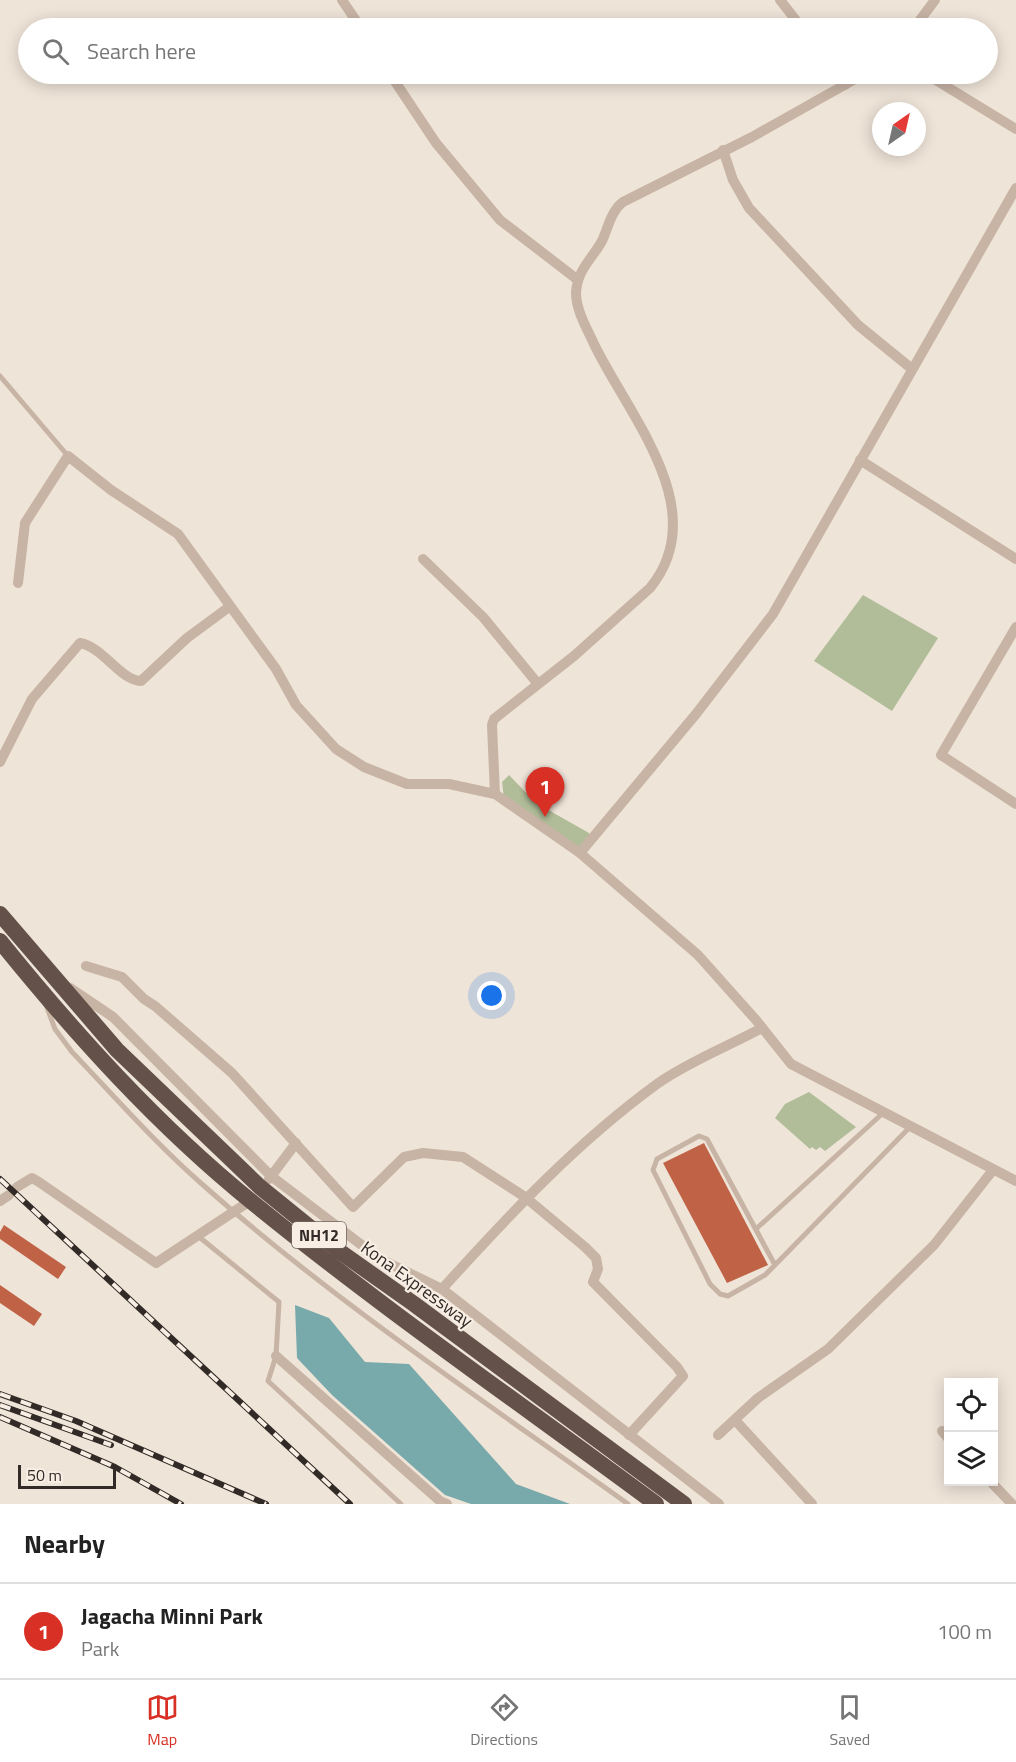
<!DOCTYPE html>
<style>
body{margin:0;font-family:"Titillium Web",sans-serif;background:#f2f2f2;color:#222}
.controls{position:absolute;right:18px;bottom:18px;display:grid;overflow:hidden;border-radius:0px;box-shadow:0 3px 15px #0003}
.controls button{width:54px;height:54px;display:grid;place-items:center;padding:0;border:0;border-bottom:2px solid #e0e0e0;background:#fff;color:#222;font:30px sans-serif}
.compass{position:absolute;left:872px;top:102px;width:54px;height:54px;border-radius:50%;background:#fff;box-shadow:0 3px 15px #0003;rotate:34deg}
.scale{position:absolute;left:18px;bottom:15px;width:98px;box-sizing:border-box;padding-left:6px;border:3px solid #322a26;border-top:0;font-size:16px;line-height:21px;white-space:nowrap;color:#322a26;-webkit-text-stroke:4px #f8eee4;paint-order:stroke}
.you{position:absolute;left:492px;top:996px;width:21px;height:21px;margin:-15px;border:4px solid #fff;border-radius:50%;background:#1a73e8;box-shadow:0 0 0 9px #1a73e833}
.badge{display:grid;place-items:center;width:39px;height:39px;border-radius:50%;background:#d93025;color:#fff;font-size:20px;font-weight:700}
.pin{position:absolute;translate:-50% -50px;filter:drop-shadow(0 2px 3px #0008)}
.pin::after{content:'';position:absolute;top:32px;width:21px;height:18px;background:inherit;clip-path:polygon(0 0,100% 0,50% 100%)}
.list{margin:0;padding:0;list-style:none}
h2{display:flex;justify-content:space-between;align-items:center;height:78px;margin:0;padding:0 24px;font-size:26px}
h2 small{font-size:20px;font-weight:400;color:#767676}
.list li{display:grid;grid-template-columns:39px 1fr auto;gap:18px;align-items:center;box-sizing:border-box;height:96px;padding:0 24px;border-top:2px solid #e0e0e0}
.list b{display:block;font-size:22px;white-space:nowrap}
.list p{margin:0;font-size:20px;white-space:nowrap;color:#767676}
.list em{font-size:20px;font-style:normal;color:#767676}
.icon{flex:none;width:33px;height:33px;fill:none;stroke:currentColor;stroke-width:2;stroke-linecap:round;stroke-linejoin:round}
.map{position:relative;flex:none;width:1016px;height:1504px;overflow:hidden}
.search{position:absolute;background:#fff;box-shadow:0 3px 15px #0003;left:18px;right:18px;top:18px;height:66px;display:flex;align-items:center;gap:15px;box-sizing:border-box;padding:0 21px;border-radius:33px;color:#767676;font-size:22px}
.sheet{height:174px;background:#fff}
nav{display:flex;justify-content:space-around;align-items:center;box-sizing:border-box;height:84px;border-top:2px solid #e0e0e0;background:#fff;font-size:16px;color:#767676}
nav a{display:grid;justify-items:center;gap:3px}
nav .on{color:#d93025}
.map>svg:first-child{display:block}
.green{fill:#b1bd99}
.water{fill:#78a9ab}
.building{fill:#c06245}
.lines{fill:none;stroke-linecap:round;stroke-linejoin:round}
.service{stroke:#c7b4a5;stroke-width:5}
.minor{stroke:#c7b4a5;stroke-width:10}
.trunk{stroke:#64524a;stroke-width:16}
.rail-casing{stroke:#322a26;stroke-width:6}
.rail{stroke:#f8eee4;stroke-width:4;stroke-dasharray:11;stroke-linecap:butt}
.labels{text-anchor:middle;dominant-baseline:central;stroke-width:4.5;stroke-linejoin:round;paint-order:stroke}
.shield{fill:#f8eee4;stroke:#6d655f;stroke-width:1.5}
.shield-label{font-size:16px;font-weight:bold;fill:#322a26}
.street-label{font-size:18px;fill:#322a26;stroke:#f8eee4}
</style>
<div class="map">
<svg width="1016" height="1504" viewBox="0 0 1016 1504">
<rect width="100%" height="100%" fill="#efe4d8"/>
<g class="green">
<path d="M 863,595 L 938,638 L 892,711 L 814,661 Z"/>
<path d="M 509,775 L 536,803 L 589,833 L 590,838 L 580,852 L 504,799 L 502,782 Z"/>
<path d="M 809,1092 L 856,1127 L 825,1151 L 820,1147 L 816,1150 L 812,1147 L 810,1149 L 775,1118 L 785,1104 Z"/>
</g>
<path class="water" d="M 295,1305 L 329,1318 L 365,1362 L 409,1364 L 516,1484 L 570,1504 L 471,1504 L 445,1495 L 332,1395 L 297,1358 Z"/>
<g class="building">
<path d="M 704,1143 L 768,1265 L 727,1283 L 663,1163 Z"/>
<path d="M 4,1225 L 66,1267 L 58,1279 L 0,1239 L 0,1232 Z"/>
<path d="M 0,1285 L 42,1314 L 34,1326 L 0,1303 Z"/>
</g>
<g class="lines">
<g class="service">
<path d="M 0,376 L 68,456"/>
<path d="M 46,1005 L 55,1029 L 72,1052 C 115,1097 156,1144 203,1185 C 335,1302 484,1401 628,1504"/>
<path d="M 756,1229 L 883,1113"/>
<path d="M 198,1236 L 279,1302 L 276,1356 L 268,1381 L 401,1504"/>
<path d="M 775,1265 L 707,1139 L 699,1136 L 657,1159 L 653,1170 L 710,1284 L 720,1294 L 728,1296 L 765,1275 L 775,1265 L 911,1126"/>
</g>
<g class="minor">
<path d="M 342,0 L 361,28"/>
<path d="M 780,0 L 802,28"/>
<path d="M 914,28 L 935,0"/>
<path d="M 390,74 L 436,143 L 500,220 L 578,280"/>
<path d="M 836,74 L 845,85"/>
<path d="M 926,74 L 1016,129"/>
<path d="M 723,150 L 733,180 L 749,208 L 858,325 L 912,369"/>
<path d="M 860,460 L 1016,559"/>
<path d="M 423,559 L 483,617 L 538,684"/>
<path d="M 18,583 L 25,523 L 68,456 L 111,490 L 178,534 L 276,669 L 296,705 L 336,749 L 364,767 L 407,784 L 449,784 L 495,794 L 580,853 L 696,714 L 773,614 L 1016,188"/>
<path d="M 1016,627 L 941,755 L 1016,804"/>
<path d="M 0,762 L 32,699 L 80,643 C 103,647 121,681 141,681 L 187,638 L 229,607"/>
<path d="M 495,794 L 492,725 L 494,719 L 574,656 L 650,588 C 714,510 628,415 594,344 C 587,329 576,310 576,293 C 577,270 592,259 602,241 C 608,228 611,211 623,202 L 752,137 L 864,74"/>
<path d="M 580,853 L 698,955 L 756,1020 L 791,1064 L 1016,1181"/>
<path d="M 86,966 L 122,977 L 144,999 L 155,1006 L 232,1073 L 353,1207 L 404,1157 L 423,1153 L 463,1157 L 525,1197 L 585,1247 L 596,1258 L 598,1269 L 593,1282 L 677,1367 L 683,1376 L 629,1435"/>
<path d="M 70,988 L 113,1017 L 271,1176 L 380,1259 L 442,1289 L 719,1504"/>
<path d="M 269,1179 L 296,1143"/>
<path d="M 17,1187 L 32,1178 L 39,1182 L 156,1263 L 253,1199"/>
<path d="M 0,1201 L 9,1195"/>
<path d="M 442,1289 C 509,1215 576,1143 657,1084 C 688,1062 729,1046 762,1028"/>
<path d="M 276,1356 L 440,1501 L 447,1504"/>
<path d="M 735,1420 L 812,1504"/>
<path d="M 942,1431 L 948,1438"/>
<path d="M 718,1435 L 758,1398 L 828,1349 L 934,1245 L 993,1170"/>
<path d="M 991,1482 L 1012,1504"/>
</g>
<g class="trunk">
<path d="M 0,914 L 117,1050 L 260,1187 L 339,1251 L 414,1304 L 684,1504"/>
<path d="M 0,941 C 76,1035 158,1126 252,1202 C 382,1308 521,1404 656,1504"/>
</g>
<defs>
<g id="rail">
<path d="M 0,1179 L 350,1504"/>
<path d="M 0,1394 L 76,1421 L 266,1504"/>
<path d="M 0,1405 L 111,1445"/>
<path d="M 0,1417 L 115,1467 L 181,1504"/>
</g>
</defs>
<use href="#rail" class="rail-casing"/>
<use href="#rail" class="rail"/>
</g>
<g class="labels">
<rect class="shield" x="292" y="1222" width="54" height="26" rx="4.5"/>
<g class="shield-label">
<text x="319" y="1235">NH12</text>
</g>
<g class="street-label">
<text transform="translate(417 1284) rotate(36)">Kona Expressway</text>
</g>
</g>
</svg>
<div class="controls">
<button><svg class="icon" aria-label="locate" viewBox="0 0 24 24"><circle cx="12" cy="12" r="6"/><path d="M12 2v4M12 18v4M2 12h4M18 12h4"/></svg></button>
<button><svg class="icon" aria-label="layers" viewBox="0 0 24 24"><path d="M12 4l9 5-9 5-9-5zM3 14l9 5 9-5"/></svg></button>
</div>
<svg class="compass" viewBox="-18 -18 36 36"><path d="M0-13l5 13h-10z" fill="#e53935"/><path d="M0 13l5-13h-10z" fill="#767676"/></svg>
<div class="scale">50 m</div>
<div class="you"></div>
<div class="pin badge" style="left:545px;top:817px">1</div>
<div class="search"><svg class="icon" aria-label="search" viewBox="0 0 24 24"><circle cx="10" cy="10" r="6"/><path d="M15 15l6 6"/></svg>Search here</div>
</div>
<section class="sheet">
<h2>Nearby<small></small></h2>
<ul class="list">
<li><span class="badge">1</span><div><b>Jagacha Minni Park</b><p>Park</p></div><em>100 m</em></li>
</ul>
</section>
<nav>
<a class="on"><svg class="icon" aria-label="map" viewBox="0 0 24 24"><path d="M3 6l6-2 6 2 6-2v14l-6 2-6-2-6 2zM9 4v14M15 6v14"/></svg>Map</a>
<a><svg class="icon" aria-label="directions" viewBox="0 0 24 24"><path d="M12 3l9 9-9 9-9-9zM9 14v-3h6M13 9l2 2-2 2"/></svg>Directions</a>
<a><svg class="icon" aria-label="saved" viewBox="0 0 24 24"><path d="M7 4h10v16l-5-4-5 4z"/></svg>Saved</a>
</nav>
